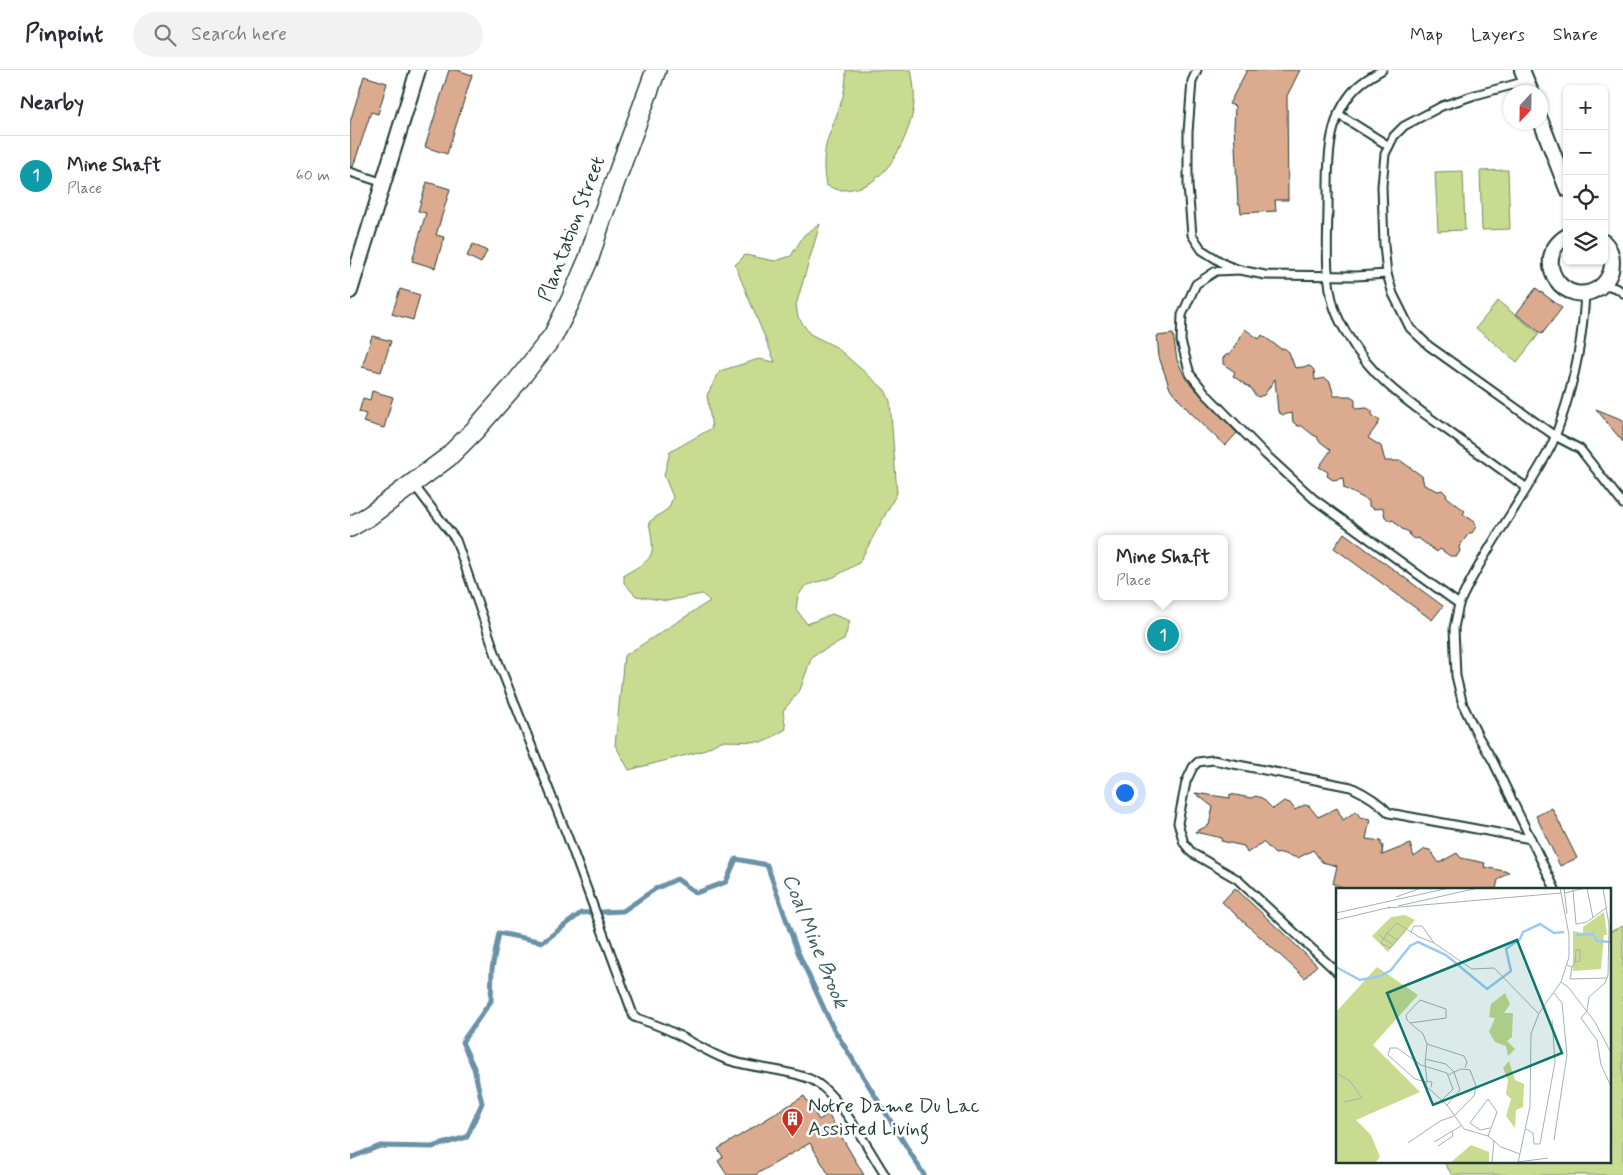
<!DOCTYPE html>
<meta charset="utf-8">
<style>
body{margin:0;font-family:Mynerve,sans-serif;background:#f2f2f3;color:#2b2b33}
.controls{position:absolute;right:15px;top:15px;display:grid;overflow:hidden;border-radius:8px;box-shadow:0 1px 4px #0004}
.controls button{width:45px;height:45px;display:grid;place-items:center;padding:0;border:0;border-bottom:1px solid #e1e1e2;background:#fff;color:#2b2b33;font:25px sans-serif}
.compass{position:absolute;left:1153px;top:15px;width:45px;height:45px;border-radius:50%;background:#fff;box-shadow:0 1px 4px #0004;rotate:202deg}
.you{position:absolute;left:774px;top:722px;width:18px;height:18px;margin:-12px;border:4px solid #fff;border-radius:50%;background:#1a73e8;box-shadow:0 0 0 8px #1a73e833}
.badge{display:grid;place-items:center;width:32px;height:32px;border-radius:50%;background:#c8321e;color:#fff;font-size:16px;font-weight:700}
.pin{position:absolute;translate:-50% -50%;border:2px solid #fff;box-shadow:0 1px 5px #0006}
.popup{position:absolute;left:748px;top:465px;width:130px;height:65px;box-sizing:border-box;display:grid;place-content:center;border-radius:8px;background:#fff;filter:drop-shadow(0 1px 4px #0005);font-size:16px;white-space:nowrap;color:#7c7c81}
.popup b{font-size:19px;color:#2b2b33}
.popup::after{content:'';position:absolute;left:50%;top:100%;margin-left:-10px;border:10px solid transparent;border-top-color:#fff}
.list{margin:0;padding:0;list-style:none}
h2{display:flex;justify-content:space-between;align-items:center;height:65px;margin:0;padding:0 20px;font-size:21px}
h2 small{font-size:16px;font-weight:400;color:#7c7c81}
.list li{display:grid;grid-template-columns:32px 1fr auto;gap:15px;align-items:center;box-sizing:border-box;height:80px;padding:0 20px;border-top:1px solid #e1e1e2}
.list b{display:block;font-size:19px;white-space:nowrap}
.list p{margin:0;font-size:16px;white-space:nowrap;color:#7c7c81}
.list em{font-size:16px;font-style:normal;color:#7c7c81}
.icon{flex:none;width:28px;height:28px;fill:none;stroke:currentColor;stroke-width:2;stroke-linecap:round;stroke-linejoin:round}
.map{position:relative;flex:none;width:1273px;height:1105px;overflow:hidden}
header{display:flex;align-items:center;gap:30px;box-sizing:border-box;height:70px;padding:0 25px;background:#fff;border-bottom:1px solid #e1e1e2}
header strong{font-size:24px}
nav{display:flex;gap:28px;margin-inline-start:auto;font-size:18px}
.search{width:350px;height:45px;background:#f2f2f3;display:flex;align-items:center;gap:12px;box-sizing:border-box;padding:0 18px;border-radius:28px;color:#7c7c81;font-size:19px}
main{display:flex}
aside{flex:1;background:#fff}
.map>svg:first-child{display:block}
.green{fill:#c8db90;stroke:#748c62}
.lines{fill:none;stroke-linecap:round;stroke-linejoin:round}
.stream{stroke:#6991a8;stroke-width:5}
.building{fill:#dcaa8f;stroke:#1f3d34}
.service-casing{stroke:#1f3d34;stroke-width:11}
.minor-casing{stroke:#1f3d34;stroke-width:18}
.secondary-casing{stroke:#1f3d34;stroke-width:22}
.service{stroke:#fff;stroke-width:7}
.minor{stroke:#fff;stroke-width:14}
.secondary{stroke:#fff;stroke-width:19}
.labels{text-anchor:middle;dominant-baseline:central;stroke-width:5;stroke-linejoin:round;paint-order:stroke}
.street-label{font-size:20px;fill:#1f3d34;stroke:#fff}
.poi-label{font-size:20px;fill:#1f3d34;stroke:#fff;text-anchor:start}
.water-label{font-size:21px;font-style:italic;fill:#3e6064;stroke:#fff}
.inset-river{fill:none;stroke:#9ac9f5;stroke-width:2.5}
.inset-road{fill:none;stroke:#a5b1ae;stroke-width:1}
.view{fill:#0f766e;fill-opacity:0.15;stroke:#0f766e;stroke-width:2.5}
.inset-edge{fill:none;stroke:#1f3d34;stroke-width:2.5}
</style>
<header>
<strong>Pinpoint</strong>
<div class="search"><svg class="icon" aria-label="search" viewBox="0 0 24 24"><circle cx="10" cy="10" r="6"/><path d="M15 15l6 6"/></svg>Search here</div>
<nav><a>Map</a><a>Layers</a><a>Share</a></nav>
</header>
<main>
<aside>
<h2>Nearby<small></small></h2>
<ul class="list">
<li><span class="badge" style="background:#0f9aa8">1</span><div><b>Mine Shaft</b><p>Place</p></div><em>60 m</em></li>
</ul>
</aside>
<div class="map">
<svg width="1273" height="1105" viewBox="0 0 1273 1105">
<rect width="100%" height="100%" fill="#fff"/>
<filter id="ink" filterUnits="userSpaceOnUse"><feTurbulence type="fractalNoise" baseFrequency=".02" numOctaves="2"/><feDisplacementMap in="SourceGraphic" scale="10" xChannelSelector="R" yChannelSelector="G"/><feConvolveMatrix kernelMatrix="1 2 1 2 8 2 1 2 1" color-interpolation-filters="sRGB"/></filter>
<g filter="url(#ink)">
<g class="green">
<path d="M 496,0 L 561,0 C 565,17 566,36 560,53 C 551,81 533,115 502,119 C 492,121 485,120 476,115 C 473,100 473,83 478,68 C 486,45 497,25 496,0 Z"/>
<path d="M 1158,100 L 1160,159 L 1132,160 L 1130,101 Z"/>
<path d="M 1113,101 L 1115,160 L 1088,161 L 1085,102 Z"/>
<path d="M 470,154 L 446,235 L 448,247 L 460,264 L 486,277 L 535,320 L 540,331 L 547,423 L 509,493 L 484,507 L 455,516 L 448,526 L 446,539 L 457,554 L 482,544 L 500,551 L 494,570 L 462,586 L 450,620 L 433,641 L 436,659 L 414,672 L 371,671 L 352,681 L 279,700 L 265,675 L 274,586 L 360,531 L 352,524 L 317,531 L 286,526 L 274,513 L 274,505 C 306,487 305,487 299,452 L 319,438 L 323,427 L 314,405 L 320,382 L 362,358 L 357,325 L 370,301 L 409,289 L 425,292 L 385,195 L 395,185 L 425,191 L 441,186 L 454,165 Z"/>
<path d="M 1148,231 L 1189,264 L 1167,292 L 1126,258 Z"/>
<path d="M 1273,856 L 1273,1105 L 1102,1105 L 1093,1091 L 1259,1091 L 1259,862 Z"/>
</g>
<g class="lines">
<path class="stream" d="M 0,1088 L 30,1076 L 82,1077 L 117,1067 L 132,1033 L 124,998 L 112,972 L 141,931 L 142,899 L 149,863 L 193,872 L 231,843 L 273,841 L 305,819 L 327,809 L 346,823 L 376,812 L 386,789 L 417,795 L 447,880 L 482,956 L 574,1105"/>
</g>
<g class="building">
<path d="M 99,0 L 107,0 L 122,5 L 97,84 L 75,77 Z"/>
<path d="M 897,0 L 950,0 L 937,26 L 938,130 L 925,130 L 926,141 L 891,143 L 890,134 L 888,134 L 884,57 L 885,36 L 879,34 Z"/>
<path d="M 14,6 L 37,13 L 28,44 L 21,42 L 3,97 L 0,97 L 0,52 Z"/>
<path d="M 77,112 L 100,119 L 86,165 L 94,167 L 85,198 L 62,191 L 76,143 L 68,141 Z"/>
<path d="M 123,174 L 137,181 L 131,193 L 117,186 Z"/>
<path d="M 1186,218 L 1212,238 L 1192,264 L 1166,244 Z"/>
<path d="M 50,219 L 70,225 L 63,250 L 42,244 Z"/>
<path d="M 895,259 L 909,269 L 912,265 L 931,279 L 934,278 L 939,282 L 945,298 L 960,296 L 964,300 L 965,310 L 975,308 L 980,312 L 984,326 L 1000,326 L 1005,329 L 1005,339 L 1017,338 L 1022,341 L 1022,345 L 1030,351 L 1018,368 L 1031,376 L 1035,391 L 1051,391 L 1072,406 L 1074,415 L 1088,421 L 1092,420 L 1096,424 L 1097,427 L 1115,441 L 1113,444 L 1125,452 L 1126,457 L 1122,463 L 1119,463 L 1109,477 L 1110,481 L 1107,486 L 1100,486 L 1090,479 L 1087,482 L 1068,468 L 1064,469 L 1060,466 L 1059,462 L 1052,459 L 1043,450 L 1040,451 L 1035,447 L 1033,438 L 1024,439 L 1019,436 L 1019,431 L 994,418 L 993,408 L 983,410 L 977,406 L 978,402 L 969,397 L 981,380 L 968,370 L 968,367 L 963,365 L 952,356 L 948,356 L 943,352 L 942,343 L 933,345 L 928,342 L 925,309 L 914,325 L 908,327 L 903,323 L 903,320 L 883,306 L 885,302 L 873,294 L 873,288 L 877,284 L 880,284 Z"/>
<path d="M 823,264 L 827,290 L 836,309 L 887,363 L 875,376 L 838,340 L 820,319 L 809,287 L 807,266 Z"/>
<path d="M 22,266 L 41,271 L 31,302 L 12,297 Z"/>
<path d="M 22,321 L 43,327 L 34,358 L 13,352 L 16,344 L 9,342 L 13,328 L 20,330 Z"/>
<path d="M 1246,339 L 1273,350 L 1273,372 Z"/>
<path d="M 994,463 L 1093,536 L 1082,550 L 984,478 Z"/>
<path d="M 845,723 L 880,728 L 880,724 L 901,728 L 906,726 L 912,728 L 923,739 L 934,731 L 940,733 L 945,740 L 954,735 L 959,736 L 968,747 L 987,738 L 993,750 L 1006,741 L 1010,747 L 1020,749 L 1016,769 L 1031,771 L 1031,775 L 1033,775 L 1032,785 L 1060,774 L 1064,787 L 1075,779 L 1080,780 L 1089,793 L 1107,783 L 1111,788 L 1135,793 L 1134,797 L 1159,802 L 1148,810 L 1146,819 L 994,819 L 993,817 L 983,814 L 987,796 L 972,792 L 963,780 L 948,788 L 931,783 L 925,784 L 913,772 L 897,783 L 894,776 L 871,771 L 872,768 L 845,762 L 859,755 L 863,737 Z"/>
<path d="M 1202,738 L 1227,788 L 1210,796 L 1186,746 Z"/>
<path d="M 885,818 L 967,895 L 955,908 L 872,832 Z"/>
<path d="M 454,1026 L 469,1050 L 478,1044 L 514,1105 L 479,1105 L 460,1073 L 405,1105 L 377,1105 L 368,1091 L 373,1087 L 368,1079 Z"/>
</g>
<g class="lines">
<defs>
<g id="service">
<path d="M 847,0 L 842,11 L 838,62 L 838,116 L 842,165 L 852,180 L 876,195 L 890,200 L 915,205 L 1006,206 L 1037,204"/>
<path d="M 1032,0 C 1023,5 1014,10 1007,17 C 979,45 978,84 978,120 C 979,157 973,201 984,237 C 987,246 992,256 997,264 C 1020,306 1056,331 1094,358 C 1121,378 1149,398 1177,418"/>
<path d="M 1177,11 L 1125,25 L 1092,36 L 1054,56 L 1044,66 L 1035,84 L 1032,116 L 1034,175 L 1037,204 L 1043,224 L 1060,258 L 1079,276 L 1205,366 L 1230,379 L 1273,434"/>
<path d="M 988,44 L 1039,76"/>
<path d="M 0,102 L 34,113"/>
<path d="M 890,200 L 866,201 L 846,214 L 832,245 L 831,271 L 840,304 L 857,325 L 915,384 L 964,429 L 1109,534 C 1134,480 1170,434 1198,382 C 1204,372 1207,361 1211,350 C 1225,309 1233,267 1235,223"/>
<path d="M 1254,214 L 1268,219 L 1273,223"/>
<path d="M 64,415 L 106,470 L 149,594 L 217,765 L 284,947 C 298,952 311,956 324,963 C 341,971 357,982 375,989 C 402,999 433,998 460,1009 C 488,1021 518,1079 535,1105"/>
<path d="M 1109,534 L 1104,558 L 1106,606 L 1113,635 L 1128,666 L 1143,691 L 1205,819"/>
<path d="M 987,902 L 887,809 L 842,783 L 834,773 L 828,753 L 836,712 L 843,697 L 848,692 L 863,690 L 1001,717 C 1016,724 1028,731 1039,743 L 1181,769"/>
</g>
<g id="minor">
<path d="M 1172,0 L 1181,22"/>
<path d="M 1190,49 L 1217,119"/>
<path d="M 1217,166 C 1179,189 1215,242 1250,217 C 1255,213 1259,207 1261,201 C 1263,191 1262,180 1254,172"/>
<path d="M 0,221 L 68,0"/>
</g>
<path id="secondary" d="M 0,457 L 19,446 L 97,388 L 125,360 L 166,313 L 203,266 L 220,232 L 239,188 L 252,147 L 306,0"/>
</defs>
<use href="#service" class="service-casing"/>
<use href="#minor" class="minor-casing"/>
<use href="#secondary" class="secondary-casing"/>
<use href="#service" class="service"/>
<use href="#minor" class="minor"/>
<use href="#secondary" class="secondary"/>
</g>
</g>
<defs>
<symbol id="building-pin" viewBox="-11 -11 22 30"><path d="M0 17L-7.5 6A9.5 9.5 0 1 1 7.5 6Z" fill="#c8321e" stroke="#fff"/><path d="M-4-6H4V6H1V3H-1V6H-4ZM-2.5-4.3h1.7v1.8h-1.7ZM.8-4.3h1.7v1.8H.8ZM-2.5-1h1.7V.8h-1.7ZM.8-1h1.7V.8H.8Z" fill="#fff"/></symbol>
</defs>
<g fill-rule="evenodd">
<use href="#building-pin" x="430" y="1036" width="25" height="34"/>
</g>
<g class="labels">
<g class="street-label">
<text transform="translate(222 159) rotate(-69)">Plantation Street</text>
</g>
<g class="poi-label">
<text x="458" y="1036">Notre Dame Du Lac<tspan x="458" dy="23">Assisted Living</tspan></text>
</g>
<g class="water-label">
<text transform="translate(465 871) rotate(68)">Coal Mine Brook</text>
</g>
</g>
<g transform="translate(986 818)">
<rect width="275" height="275" fill="#fff"/>
<path d="M 268,24 L 271,47 L 268,47 L 265,81 L 237,83 L 237,43 L 247,45 L 247,39 ZM 69,27 L 79,32 L 52,64 L 36,48 L 55,29 ZM 41,79 L 82,107 L 37,157 L 84,204 L 20,232 L 35,247 L 44,269 L 39,275 L 0,275 L 0,124 ZM 169,105 L 174,116 L 168,125 L 177,125 L 176,149 L 171,153 L 179,161 L 172,168 L 170,158 L 159,154 L 153,144 L 159,130 L 153,129 L 155,116 ZM 173,173 L 179,192 L 188,196 L 187,219 L 180,222 L 179,240 L 170,228 L 175,211 L 170,206 L 172,192 L 167,180 ZM 135,257 L 153,264 L 153,275 L 114,275 Z" fill="#c8db90"/>
<path class="inset-river" d="M 240,47 L 257,46 L 261,53 L 275,54M 0,79 L 24,92 L 45,88 L 55,82 L 74,58 L 82,54 L 110,67 L 151,101 L 175,83 L 170,61 L 184,51 L 187,44 L 204,36 L 218,45 L 228,44"/>
<path class="inset-road" d="M 228,0 L 231,26M 251,0 L 257,30M 267,0 L 273,37 L 272,87 L 269,95 L 253,109 L 251,123 L 245,130 L 261,152 L 265,177 L 275,198M 237,2 L 240,36 L 251,34 L 270,20M 229,5 L 249,0M 60,9 L 85,0M 62,18 L 142,0M 52,20 L 225,5M 0,25 L 113,0M 0,32 L 55,19M 70,42 L 61,52 L 51,45 L 61,35 L 83,49 L 98,55 L 86,38 L 78,38 L 75,44M 51,45 L 45,55 L 54,60 L 61,52M 43,47 L 57,57M 98,55 L 136,81 L 158,80 L 202,125M 231,77 L 236,79 L 234,91 L 271,90M 236,79 L 239,74 L 244,73 L 244,62 L 240,62 L 239,74M 225,94 L 233,100 L 259,134 L 275,165M 74,135 L 110,130 L 110,121 L 84,112 L 70,127 L 71,132 L 81,141 L 84,143 L 87,146 L 91,156M 89,171 L 110,176 L 118,184 L 124,202 L 111,217M 0,185 L 14,193 L 26,210 L 8,214M 91,193 L 89,175 L 91,156 L 128,168 L 131,174 L 129,180M 90,194 L 79,191 L 52,167 L 54,160 L 61,160 L 85,177 L 111,185 L 117,201 L 106,212M 95,199 L 96,194 L 91,193 L 90,198 L 111,217 L 128,241 L 152,248 L 165,259 L 184,266M 190,241 L 197,245 L 198,256 L 204,256 L 219,174 L 216,132M 152,248 L 161,224 L 152,211 L 134,235 L 144,242 L 154,240M 218,252 L 231,167 L 226,115 L 218,105M 98,254 L 125,238M 72,255 L 104,233 L 118,228 L 138,208 L 140,198 L 134,182 L 125,181 L 112,187M 102,258 L 117,248 L 116,243M 182,274 L 212,270M 156,275 L 158,252M 182,275 L 194,218 L 195,146 L 203,125 L 225,94 L 233,69 L 233,47 L 224,0"/>
<path class="view" d="M 181,52 L 226,165 L 97,217 L 51,105 Z"/>
<rect width="275" height="275" class="inset-edge"/>
</g>
</svg>
<div class="controls">
<button>+</button>
<button>−</button>
<button><svg class="icon" aria-label="locate" viewBox="0 0 24 24"><circle cx="12" cy="12" r="6"/><path d="M12 2v4M12 18v4M2 12h4M18 12h4"/></svg></button>
<button><svg class="icon" aria-label="layers" viewBox="0 0 24 24"><path d="M12 4l9 5-9 5-9-5zM3 14l9 5 9-5"/></svg></button>
</div>
<svg class="compass" viewBox="-18 -18 36 36"><path d="M0-13l5 13h-10z" fill="#e53935"/><path d="M0 13l5-13h-10z" fill="#7c7c81"/></svg>
<div class="you"></div>
<div class="pin badge" style="left:813px;top:565px;background:#0f9aa8">1</div>
<div class="popup"><b>Mine Shaft</b>Place</div>
</div>
</main>
